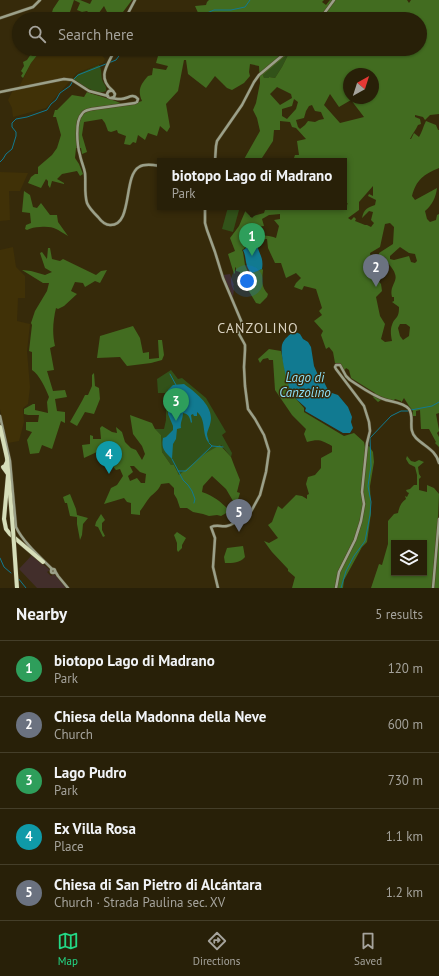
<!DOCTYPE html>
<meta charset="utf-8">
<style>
body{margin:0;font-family:"PT Sans",sans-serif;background:#342d16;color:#f1f3f6}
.controls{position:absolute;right:12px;bottom:12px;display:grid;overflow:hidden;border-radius:0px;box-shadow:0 1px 3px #0004}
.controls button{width:36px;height:36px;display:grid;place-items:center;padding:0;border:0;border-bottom:1px solid #443e29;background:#282008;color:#f1f3f6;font:20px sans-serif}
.compass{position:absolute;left:343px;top:68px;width:36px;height:36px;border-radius:50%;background:#282008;box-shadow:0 1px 3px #0004;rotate:39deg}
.you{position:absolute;left:247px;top:281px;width:14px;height:14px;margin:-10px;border:3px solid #fff;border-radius:50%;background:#1a73e8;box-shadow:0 0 0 6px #1a73e833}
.badge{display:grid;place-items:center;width:26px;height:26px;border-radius:50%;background:#23d886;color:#fff;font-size:13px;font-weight:700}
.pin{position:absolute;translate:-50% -33px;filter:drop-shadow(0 1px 2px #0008)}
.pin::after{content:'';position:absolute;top:21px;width:14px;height:12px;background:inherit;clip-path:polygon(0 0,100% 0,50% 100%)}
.popup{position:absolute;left:157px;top:158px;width:190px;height:52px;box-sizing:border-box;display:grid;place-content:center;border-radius:0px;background:#282008;filter:drop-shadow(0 1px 3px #0005);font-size:13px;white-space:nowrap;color:#a5a39c}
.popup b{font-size:15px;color:#f1f3f6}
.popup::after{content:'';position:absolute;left:50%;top:100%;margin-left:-8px;border:8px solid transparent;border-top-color:#282008}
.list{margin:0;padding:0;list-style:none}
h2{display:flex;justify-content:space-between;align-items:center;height:52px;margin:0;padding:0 16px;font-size:17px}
h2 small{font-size:13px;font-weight:400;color:#a5a39c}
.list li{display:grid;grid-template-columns:26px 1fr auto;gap:12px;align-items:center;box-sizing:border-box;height:56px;padding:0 16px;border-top:1px solid #443e29}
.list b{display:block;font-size:15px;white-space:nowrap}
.list p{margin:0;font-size:13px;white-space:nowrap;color:#a5a39c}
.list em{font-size:13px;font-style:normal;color:#a5a39c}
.icon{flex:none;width:22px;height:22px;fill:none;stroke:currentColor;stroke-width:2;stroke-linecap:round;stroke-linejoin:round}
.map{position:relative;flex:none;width:439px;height:588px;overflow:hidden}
.search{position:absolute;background:#282008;box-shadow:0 1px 3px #0004;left:12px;right:12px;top:12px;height:44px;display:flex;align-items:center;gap:10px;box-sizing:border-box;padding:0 14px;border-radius:22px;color:#a5a39c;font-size:15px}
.sheet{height:332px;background:#282008}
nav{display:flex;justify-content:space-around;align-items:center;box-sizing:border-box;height:56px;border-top:1px solid #443e29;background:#282008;font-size:11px;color:#a5a39c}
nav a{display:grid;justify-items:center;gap:2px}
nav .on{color:#23d886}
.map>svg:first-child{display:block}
.commercial{fill:#422e2b}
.built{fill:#403107}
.education{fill:#412d32}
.green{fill:#325219}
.forest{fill:#426c20;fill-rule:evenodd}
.water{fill:#117a91}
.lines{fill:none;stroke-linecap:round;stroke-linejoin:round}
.stream{stroke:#117a91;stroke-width:1}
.secondary-casing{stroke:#504527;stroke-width:3.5}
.highway-casing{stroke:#504527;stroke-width:5}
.secondary{stroke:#9ba089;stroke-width:2.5}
.highway{stroke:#d6deb9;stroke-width:4}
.highway-bridge-casing{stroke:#504527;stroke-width:5;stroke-linecap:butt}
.highway-bridge{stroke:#d6deb9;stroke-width:4}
.labels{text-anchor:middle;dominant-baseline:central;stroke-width:3;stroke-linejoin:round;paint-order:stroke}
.water-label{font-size:13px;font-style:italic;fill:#8cdff7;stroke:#362a0a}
.quarter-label{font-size:14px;letter-spacing:1px;fill:#dad3c2;stroke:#362a0a}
</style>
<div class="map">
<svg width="439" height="588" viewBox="0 0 439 588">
<rect width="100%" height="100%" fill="#362a0a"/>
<path class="commercial" d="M 32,555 L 50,570 L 47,572 L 51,576 L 54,574 L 67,588 L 37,588 L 19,569 Z"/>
<g class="built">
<path d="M 42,49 L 88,49 L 87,51 L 94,56 L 100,53 L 105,59 L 103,63 L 77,73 L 46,108 L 13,117 L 12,108 L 8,100 L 12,92 L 20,85 L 31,63 Z"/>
<path d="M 0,172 L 28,173 L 20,191 L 9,191 L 10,220 L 0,221 Z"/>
<path d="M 13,247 L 16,267 L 25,276 L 25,298 L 18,298 L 17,321 L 30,324 L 27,351 L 30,387 L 28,404 L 23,408 L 24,422 L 19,441 L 8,443 L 0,409 L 0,250 Z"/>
</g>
<path class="education" d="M 230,274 L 234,285 L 233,286 L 234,289 L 233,297 L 223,275 Z"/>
<g class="green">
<path d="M 288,54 L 288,55 L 282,67 L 275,78 L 269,77 L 269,78 L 264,78 L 263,75 Z"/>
<path d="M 99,65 C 102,70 101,74 102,79 C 103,84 107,85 106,91 C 95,96 82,84 73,79 L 78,74 Z"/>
<path d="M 228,207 L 239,210 L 233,232 L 222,229 Z"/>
<path d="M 171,370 L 178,379 L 182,378 L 206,398 L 226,432 L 222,435 L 232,453 L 231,457 L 221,445 L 179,475 L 174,465 L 171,465 L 162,452 L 161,435 L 154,429 L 164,429 L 166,420 L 166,393 L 158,393 L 157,379 Z"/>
</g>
<g class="forest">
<path d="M 59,0 L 74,0 L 70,12 L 73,12 L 78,18 L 82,18 L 89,14 L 89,13 L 87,11 L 82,12 L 77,10 L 80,3 L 74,0 L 80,0 L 90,4 L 92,0 L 132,0 L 120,16 L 122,19 L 114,19 L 113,16 L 106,19 L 102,19 L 107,12 L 104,6 L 96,17 L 93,19 L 75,19 L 70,16 L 67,19 L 50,19 L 53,9 Z"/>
<path d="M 209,0 L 324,0 L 322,2 L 326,5 L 330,0 L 407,0 L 409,3 L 411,0 L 439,0 L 439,114 L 430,115 L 425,120 L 423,117 L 415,115 L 415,117 L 420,119 L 421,124 L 418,125 C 416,130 412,134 410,139 L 411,139 L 414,133 L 419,137 C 422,132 423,127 426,121 L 436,125 L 438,130 L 439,130 L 439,168 C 424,174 416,180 412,196 L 415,200 L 437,188 C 436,197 432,205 425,211 L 427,219 L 430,222 L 436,220 L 437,215 L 439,214 L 439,413 L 436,414 L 439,430 L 439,431 L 437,433 L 439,437 L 439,447 L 435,443 L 436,442 L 429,429 L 421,429 L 420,410 L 416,411 L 416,416 L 412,416 L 413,411 L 409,406 L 404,398 L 401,403 L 401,401 L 395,399 L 393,401 L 384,398 L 378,402 L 373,397 L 375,393 L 351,378 L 349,370 L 346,368 L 344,371 L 340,363 L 335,363 L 333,352 L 329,347 L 326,349 L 321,335 L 323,331 L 314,321 L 322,315 L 319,311 L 322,308 L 316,289 L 304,286 L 302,290 L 294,287 L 296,283 L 301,278 L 296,273 L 286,278 L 281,263 L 275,263 L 268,248 L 267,239 L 263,239 L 259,242 L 251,239 L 247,242 C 247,246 245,248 242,250 L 243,252 L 245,265 L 249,274 L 262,269 L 263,270 C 262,280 261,287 268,294 L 267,297 L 260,304 L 256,303 L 247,288 L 244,280 L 240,281 L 240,272 L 236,271 L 236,267 L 235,268 L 235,273 L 234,274 L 228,254 L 235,251 L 230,238 L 239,226 L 247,207 L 250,207 L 250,217 L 264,213 L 265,210 L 268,209 L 268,207 L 338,207 L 338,208 L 340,210 L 342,207 L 344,207 L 344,206 L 348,204 L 344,200 L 344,161 L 293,161 L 295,155 L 299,155 L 297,141 L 306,139 L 296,128 L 292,127 L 290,122 L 280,121 L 280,130 L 274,130 L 273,141 L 260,161 L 243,161 L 260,131 L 257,118 L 253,110 L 256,103 L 260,83 L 259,66 L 250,64 L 249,72 L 250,76 L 244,83 L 232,90 L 227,88 L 215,76 L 206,88 L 188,74 L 186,60 L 184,60 L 178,91 L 166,104 L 170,127 L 167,132 L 160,126 L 157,136 L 148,133 L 145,140 L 138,135 L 136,143 L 133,142 L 130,145 L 124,144 L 126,136 L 118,133 L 117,130 L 111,132 L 108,131 L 105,123 L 102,119 L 84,122 L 82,135 L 87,152 L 82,154 L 81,148 L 76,148 L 75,158 L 79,164 L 83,174 L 80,176 L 77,171 L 62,174 L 57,179 L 64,183 L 64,184 L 52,181 L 50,188 L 48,185 L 48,181 L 46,179 L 41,188 L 28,183 L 31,177 L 35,174 L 38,174 L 38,167 L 52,155 L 57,148 L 61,135 L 56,117 L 53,117 L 55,110 L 57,110 L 72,95 L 84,97 L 87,92 C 100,97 114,99 126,106 L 142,101 C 137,90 141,84 148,76 L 152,75 L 153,68 L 166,70 L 168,66 L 156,63 L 160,49 L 420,49 L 420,19 L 228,19 L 228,18 L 222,14 L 212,19 L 185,19 L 199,15 L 195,6 L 206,5 L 207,2 ZM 288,54 L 288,55 L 282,67 L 275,78 L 269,77 L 269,78 L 264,78 L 263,75 ZM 349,74 L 373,74 L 373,98 L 349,98 ZM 277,87 L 291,94 L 292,98 L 280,105 L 270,94 ZM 330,94 L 339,107 L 351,100 L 364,117 L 340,123 L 324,105 ZM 294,99 L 298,102 L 296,109 L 287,119 L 282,116 L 282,109 L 292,106 ZM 312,105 L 315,111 L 321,112 L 324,119 L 319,120 L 315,122 L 308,121 L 305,125 L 300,129 L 298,127 L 296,120 L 304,118 L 306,111 L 309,106 ZM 373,186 L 373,196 L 369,194 L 368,196 L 376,200 L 375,205 C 367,208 364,209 362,218 L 369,211 L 373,212 L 371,220 L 374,223 L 371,227 L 367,225 L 365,225 L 355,221 L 356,219 L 354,217 L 351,220 L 348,218 L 359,210 L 359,202 ZM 280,214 L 280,219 L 274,220 L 279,226 L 276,238 C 269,235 264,236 257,235 L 256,227 L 264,226 L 262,219 L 269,215 ZM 390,223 L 394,227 L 393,244 L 379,253 L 379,256 L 385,257 C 387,264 393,267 395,274 C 398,282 389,286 392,297 L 394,297 L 394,301 L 392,302 L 399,307 C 399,320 395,316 392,325 C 390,330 391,336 392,341 L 385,342 L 381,339 L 385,324 L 380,316 L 376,297 L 382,291 L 381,284 L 376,278 L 376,272 L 377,270 L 375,266 L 372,269 L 366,261 L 371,259 L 370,253 L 380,247 L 385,224 ZM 400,247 L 409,253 L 415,254 L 417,261 L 415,263 L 411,262 L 409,256 L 394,260 L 390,259 L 390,256 ZM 400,324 L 406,324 L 410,327 L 409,336 L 403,340 L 400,336 L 398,328 Z"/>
<path d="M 37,49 L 42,49 L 31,63 L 23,78 L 21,76 L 23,73 L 21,71 L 24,66 L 23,62 L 27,60 L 31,54 L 33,56 Z"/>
<path d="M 24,191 L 30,195 L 33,207 L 37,208 L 41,203 L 50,215 L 57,215 L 58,222 L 68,236 C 56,229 54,226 40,227 C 35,227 31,228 27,230 L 25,229 L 26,225 L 31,223 L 30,213 L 22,212 Z"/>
<path d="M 48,248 L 50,248 L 52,259 L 60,261 L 63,259 L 96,275 L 101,271 L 107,270 L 100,283 L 95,281 L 85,287 L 83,283 L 75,282 L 71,291 L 77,294 L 64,306 L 58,309 L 56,308 C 53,321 52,333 55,346 L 50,348 L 54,370 L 47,371 L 53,391 L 65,390 L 67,397 L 55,399 L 57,411 L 65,412 L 65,423 L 61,421 L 52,449 L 42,445 L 39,453 L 30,454 L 27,440 L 32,432 L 26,430 L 26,422 L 38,422 L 39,415 L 28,415 L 24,414 L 24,409 L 33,404 L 35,404 L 35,410 L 48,413 L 47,402 L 49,397 C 46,389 39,374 32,370 L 32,352 L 29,351 L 32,325 L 31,323 L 35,311 L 47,291 L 49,283 L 43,283 L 22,270 L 31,271 L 45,275 L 52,272 L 45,268 L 40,253 L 42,252 L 47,259 Z"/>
<path d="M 133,326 L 140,338 L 143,353 L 149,352 L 149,359 L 159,358 L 158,340 L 162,340 L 164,355 L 162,360 L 151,363 L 127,366 L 120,357 L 97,358 L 100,336 Z"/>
<path d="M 269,349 L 281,351 L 290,392 L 304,408 L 304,412 L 344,436 L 354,433 L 364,442 L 365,447 L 369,446 L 373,452 L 374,462 L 370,486 L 371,513 L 367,542 L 362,547 L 344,580 L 343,588 L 292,588 L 295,577 L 288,571 L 288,569 L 272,552 L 269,548 L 264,541 L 269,543 L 278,538 L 268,525 L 272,522 L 278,506 L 282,509 L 296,495 L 302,496 L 307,499 L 307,495 L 309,494 L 306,484 L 308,477 L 315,475 L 321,468 L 321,458 L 332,452 L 332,446 C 321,440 319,439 307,442 L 304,434 L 306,429 L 292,415 L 275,390 L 273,360 L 269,360 L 268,358 L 263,359 L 260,363 L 258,359 Z"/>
<path d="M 94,373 L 95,386 L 99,388 L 100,399 L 94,414 L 85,412 L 77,426 L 70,422 L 82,401 L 85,395 L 88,395 L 92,386 L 92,375 Z"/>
<path d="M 130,415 L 152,423 L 155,429 L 161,435 L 162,452 L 171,465 L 174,465 L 179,475 L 206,453 L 220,445 L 231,457 L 234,465 L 240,480 L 237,492 L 240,493 L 236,506 L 226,489 L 212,476 L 203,486 L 202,492 C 214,496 221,502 230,511 L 221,516 L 217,515 L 209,516 L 203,514 L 193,512 L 187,508 L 180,508 L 177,499 L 174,494 L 174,488 L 169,483 L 161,484 C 159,490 154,493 150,497 C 146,502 144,506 140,511 L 140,515 L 131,514 L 131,503 L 127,502 L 124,498 L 104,504 L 111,488 L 117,485 L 123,476 L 120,469 L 116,470 L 99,451 L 84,458 L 82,445 L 90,444 L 90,435 L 93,436 L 93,439 L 101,439 L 100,428 L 102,426 L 112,432 L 117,433 L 116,427 L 122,432 L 125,442 L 131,448 L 136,450 L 142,460 L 145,454 L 142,446 L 133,434 ZM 130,466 L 134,466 L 140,472 L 146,474 L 145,483 L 141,483 L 137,478 L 130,481 L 128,476 L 133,472 Z"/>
<path d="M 407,456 L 411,461 L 415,462 L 419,460 L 424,462 L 418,467 L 419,474 L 421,477 L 419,479 L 419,490 L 427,492 L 427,485 L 434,488 L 439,494 L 437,542 L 433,588 L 371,588 L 379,564 L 382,565 L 388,544 L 388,521 L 394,514 L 398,513 C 399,508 401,502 406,499 L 405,496 L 407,497 L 409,493 L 407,492 L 406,490 L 410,489 L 414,485 L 417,485 L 417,475 L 415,467 L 409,464 L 406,459 ZM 394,543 L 424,543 L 424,573 L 394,573 Z"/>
<path d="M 70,494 L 76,509 L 77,515 L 88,518 L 83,524 L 82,535 L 80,540 L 77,524 L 77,517 L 70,516 L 67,503 L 65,503 L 63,497 Z"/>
<path d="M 101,514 L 105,520 L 102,523 L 102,530 L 105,536 L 103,537 L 98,527 L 95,526 L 96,522 Z"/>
<path d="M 177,532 L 186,538 L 182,545 L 182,548 L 178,552 L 177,550 L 177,543 L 174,535 Z"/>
<path d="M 439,532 L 439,588 L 434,588 Z"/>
<path d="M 243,546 L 245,557 C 240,563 233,563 225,563 L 224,557 L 227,548 Z"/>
</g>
<g class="water">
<path d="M 251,241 L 257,244 C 259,255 264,257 262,269 L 255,272 L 251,273 C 244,264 247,258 243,250 L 245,249 Z"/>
<path d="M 294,331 L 300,334 L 303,339 L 308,342 L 311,347 L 314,366 L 318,375 L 323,380 L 329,392 L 338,395 L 348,407 L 352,417 L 351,422 L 353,428 L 350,433 L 343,433 L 305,411 L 306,408 C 301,403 294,398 291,392 C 287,383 280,354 282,345 C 284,338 290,335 294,331 Z"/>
<path d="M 184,384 C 194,391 211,404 211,418 C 211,424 208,429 207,434 C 207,437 209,440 209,443 C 201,434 207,420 197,412 L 197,416 L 194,416 L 193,414 L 191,415 L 192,422 L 191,423 C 190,418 189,414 183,413 C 183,419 180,422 181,428 L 177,429 L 176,439 L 173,444 L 172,459 C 165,452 161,449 163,438 L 166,437 L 173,430 L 173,426 L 168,414 L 167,394 L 168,390 L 173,385 Z"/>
</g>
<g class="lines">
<g class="stream">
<path d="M 193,19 L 214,10 L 231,10 L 245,7 L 250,0"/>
<path d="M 0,162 L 3,159 L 6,154 L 12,149 L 16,136 L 16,132 L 12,127 L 12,123 L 16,119 L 27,117 L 47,110 L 51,104 L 56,100 L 60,93 L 70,86 L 74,79 L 78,75 L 116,60 L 124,49"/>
<path d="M 170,374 L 176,385"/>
<path d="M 411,410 L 432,406 L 439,402"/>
<path d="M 209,443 L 212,446 L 223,447"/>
<path d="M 172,459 L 183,480 L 188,485 L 192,491 L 195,499 L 194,503"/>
<path d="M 178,471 L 186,471 L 212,446"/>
<path d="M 0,558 L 4,567 L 11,573"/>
<path d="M 18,578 L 26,588"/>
<path d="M 341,588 L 346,571 L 354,556 L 365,541 L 370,515 L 371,502 L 368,486 L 371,466 L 370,438 L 391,416 L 401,411 L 408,411"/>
</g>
<defs>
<g id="secondary">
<path d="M 0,18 L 33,7 L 40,0"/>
<path d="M 125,19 L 135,0"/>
<path d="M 320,19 L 334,0"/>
<path d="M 112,90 C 96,76 109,64 115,49"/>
<path d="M 0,92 L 64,79 L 72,80 L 89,91 L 108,96"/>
<path d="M 111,98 L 114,97 L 115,94 L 113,91 C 110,90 108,91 107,94 L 108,97 L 110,98 C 113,98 116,99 120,99 C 127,100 132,92 138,99 L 137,102 L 135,103 L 92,109 C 88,110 84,110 82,114 C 75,121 77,145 80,155 C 81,161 84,167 85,173 C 86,182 84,193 87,203 C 89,208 94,213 98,217 C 101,221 105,225 110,225 C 133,226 123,176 139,167 C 145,163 154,165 160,166"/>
<path d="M 215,161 L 216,146 L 217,141 L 242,105 L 254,82 L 259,75 L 290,49"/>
<path d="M 205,207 L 205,223 L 207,230 L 215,252 L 223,278 L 242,323 L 239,331 L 239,334 L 244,343 L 245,345 L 245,350 L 244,367 L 245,386 L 248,409 L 255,419 L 264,435 L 269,451 L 266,472 L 260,495 L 248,517 C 245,520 243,519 239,521 C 234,522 233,525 227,526 C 221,527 217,524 211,527 L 215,538 L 213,567 L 218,588"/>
<path d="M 0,416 L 10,461 L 16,527 C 23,542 40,557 52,569"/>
<circle cx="53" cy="571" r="2"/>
<path d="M 55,571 L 58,576 L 68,588"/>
<path d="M 336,588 L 339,572 L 355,540 L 361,521 L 364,504 L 362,492 L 364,472 L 367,443 L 370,431 L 369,422 L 364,406 L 336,369 L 335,367 L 336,365 L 340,365 L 346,376 L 350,380 C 361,387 373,396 386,400 C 393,402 404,403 409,409 C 415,418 407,429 416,438 C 425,447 436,450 439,463"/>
<path d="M 433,588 L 439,519"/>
</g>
<g id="highway">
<path d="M 0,427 L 7,458 L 13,530"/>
<path d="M 7,462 L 5,466 L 3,467 L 8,474"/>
<path d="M 8,475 L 4,519 L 6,529 L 10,534 L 43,562"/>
</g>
</defs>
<use href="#secondary" class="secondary-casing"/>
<use href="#highway" class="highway-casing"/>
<use href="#secondary" class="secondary"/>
<use href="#highway" class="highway"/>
<defs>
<path id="highway-bridge" d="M 13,530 L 17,588"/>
</defs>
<use href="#highway-bridge" class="highway-bridge-casing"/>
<use href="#highway-bridge" class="highway-bridge"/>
</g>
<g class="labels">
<g class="water-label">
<text x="305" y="377">Lago di<tspan x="305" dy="15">Canzolino</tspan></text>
</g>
<g class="quarter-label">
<text x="258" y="328">CANZOLINO</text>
</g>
</g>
</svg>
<div class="controls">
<button><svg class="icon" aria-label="layers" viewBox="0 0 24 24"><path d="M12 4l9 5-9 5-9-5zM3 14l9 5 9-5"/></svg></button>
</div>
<svg class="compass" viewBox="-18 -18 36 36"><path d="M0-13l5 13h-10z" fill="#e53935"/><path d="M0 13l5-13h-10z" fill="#a5a39c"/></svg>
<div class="you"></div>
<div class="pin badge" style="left:252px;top:256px;background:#2e9e5b">1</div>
<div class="popup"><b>biotopo Lago di Madrano</b>Park</div>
<div class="pin badge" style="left:376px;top:287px;background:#6b7280">2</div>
<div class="pin badge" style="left:176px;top:421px;background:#2e9e5b">3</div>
<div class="pin badge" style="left:109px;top:474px;background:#0f9aa8">4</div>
<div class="pin badge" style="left:239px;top:532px;background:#6b7280">5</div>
<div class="search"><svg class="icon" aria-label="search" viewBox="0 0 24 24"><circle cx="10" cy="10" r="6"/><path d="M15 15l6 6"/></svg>Search here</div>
</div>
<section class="sheet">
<h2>Nearby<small>5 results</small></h2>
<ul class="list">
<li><span class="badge" style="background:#2e9e5b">1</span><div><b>biotopo Lago di Madrano</b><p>Park</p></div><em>120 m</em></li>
<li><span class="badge" style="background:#6b7280">2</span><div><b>Chiesa della Madonna della Neve</b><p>Church</p></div><em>600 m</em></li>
<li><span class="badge" style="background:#2e9e5b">3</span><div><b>Lago Pudro</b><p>Park</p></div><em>730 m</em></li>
<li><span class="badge" style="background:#0f9aa8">4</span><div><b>Ex Villa Rosa</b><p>Place</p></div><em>1.1 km</em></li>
<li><span class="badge" style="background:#6b7280">5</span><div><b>Chiesa di San Pietro di Alcántara</b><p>Church · Strada Paulina sec. XV</p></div><em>1.2 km</em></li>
</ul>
</section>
<nav>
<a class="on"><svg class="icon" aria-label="map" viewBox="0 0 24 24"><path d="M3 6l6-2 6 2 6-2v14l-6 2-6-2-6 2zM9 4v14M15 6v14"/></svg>Map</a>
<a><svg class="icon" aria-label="directions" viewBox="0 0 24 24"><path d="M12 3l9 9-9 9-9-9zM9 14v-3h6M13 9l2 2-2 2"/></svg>Directions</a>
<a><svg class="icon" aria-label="saved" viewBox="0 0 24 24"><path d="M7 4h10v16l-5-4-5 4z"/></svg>Saved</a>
</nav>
